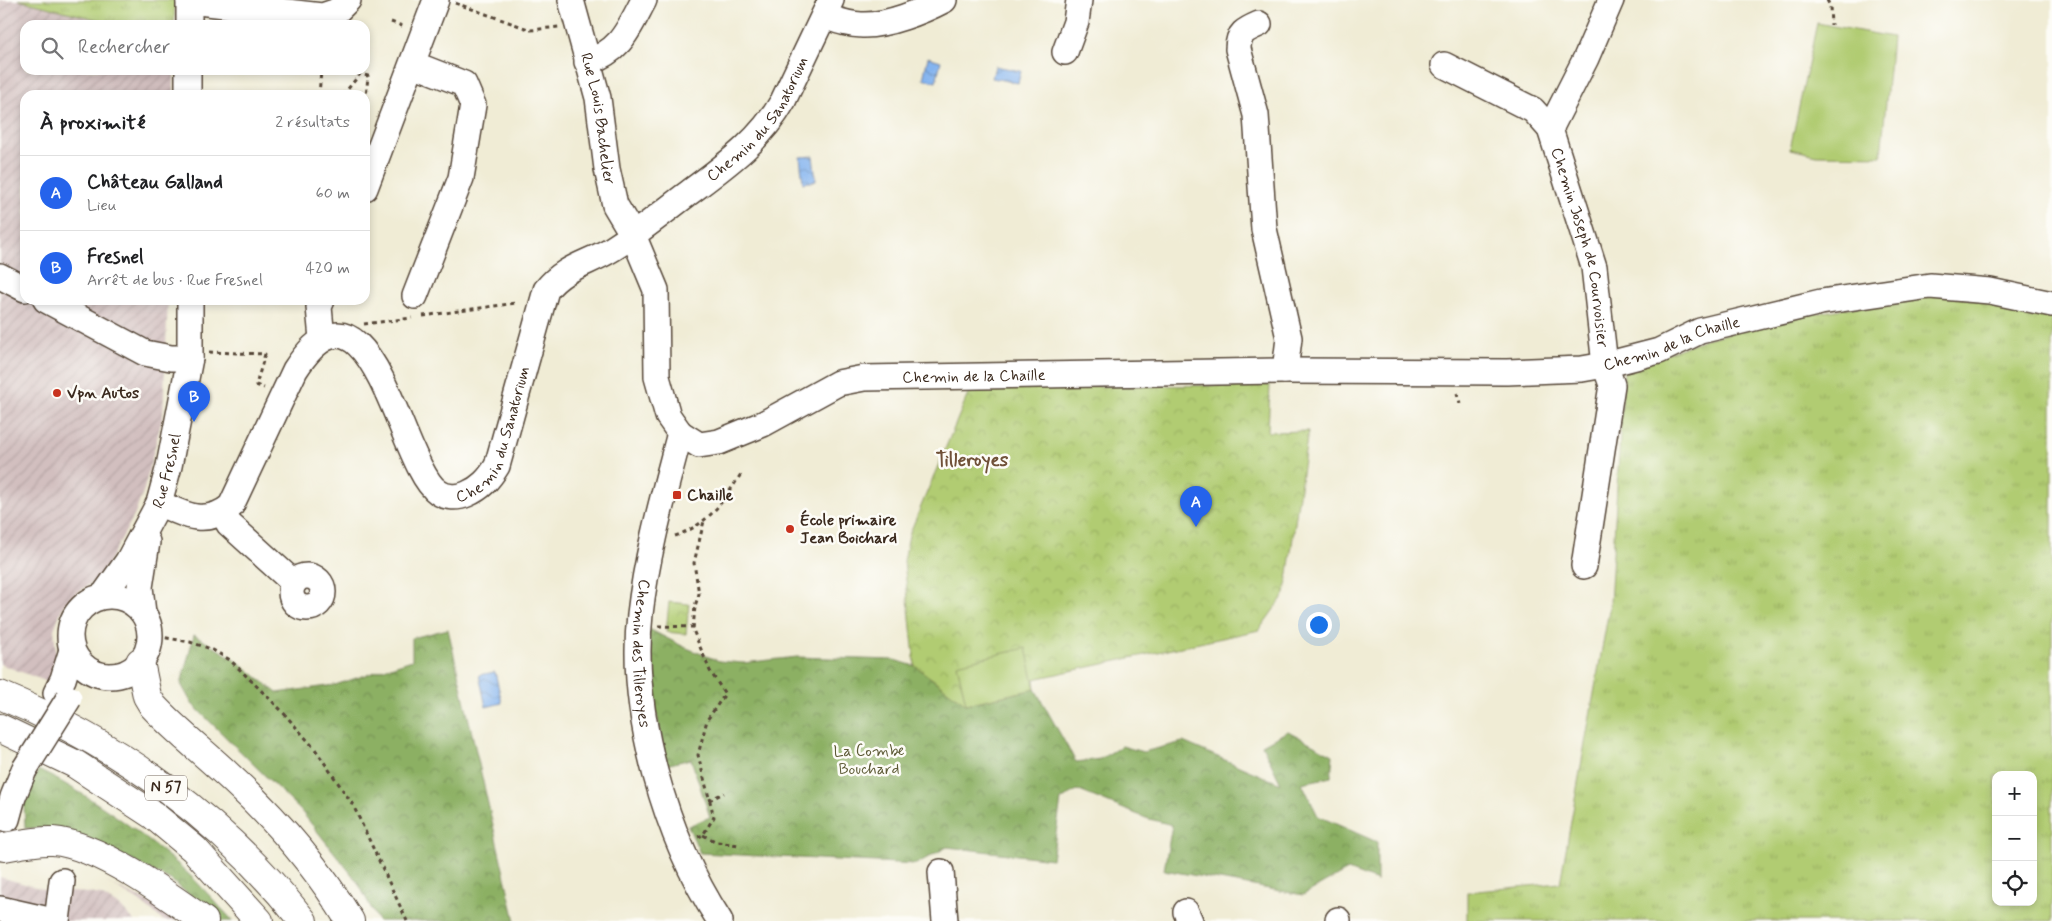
<!DOCTYPE html>
<html lang="fr">
<meta charset="utf-8">
<style>
body{margin:0;font-family:Mynerve,sans-serif;background:#f6f6f6;color:#202124}
.controls{position:absolute;right:15px;bottom:15px;display:grid;overflow:hidden;border-radius:10px;box-shadow:0 2px 8px #0003}
.controls button{width:45px;height:45px;display:grid;place-items:center;padding:0;border:0;border-bottom:1px solid #e0e0e0;background:#fff;color:#202124;font:25px sans-serif}
.you{position:absolute;left:1318px;top:624px;width:18px;height:18px;margin:-12px;border:4px solid #fff;border-radius:50%;background:#1a73e8;box-shadow:0 0 0 8px #1a73e833}
.badge{display:grid;place-items:center;width:32px;height:32px;border-radius:50%;background:#2563eb;color:#fff;font-size:16px;font-weight:700}
.pin{position:absolute;translate:-50% -41px;filter:drop-shadow(0 1px 2px #0008)}
.pin::after{content:'';position:absolute;top:26px;width:18px;height:15px;background:inherit;clip-path:polygon(0 0,100% 0,50% 100%)}
.list{margin:0;padding:0;list-style:none}
h2{display:flex;justify-content:space-between;align-items:center;height:65px;margin:0;padding:0 20px;font-size:21px}
h2 small{font-size:16px;font-weight:400;color:#757577}
.list li{display:grid;grid-template-columns:32px 1fr auto;gap:15px;align-items:center;box-sizing:border-box;height:75px;padding:0 20px;border-top:1px solid #e0e0e0}
.list b{display:block;font-size:19px;white-space:nowrap}
.list p{margin:0;font-size:16px;white-space:nowrap;color:#757577}
.list em{font-size:16px;font-style:normal;color:#757577}
.icon{flex:none;width:28px;height:28px;fill:none;stroke:currentColor;stroke-width:2;stroke-linecap:round;stroke-linejoin:round}
.map{position:relative;flex:none;width:2052px;height:921px;overflow:hidden}
.search{position:absolute;background:#fff;box-shadow:0 2px 8px #0003;left:20px;top:20px;width:350px;height:55px;display:flex;align-items:center;gap:12px;box-sizing:border-box;padding:0 18px;border-radius:15px;color:#757577;font-size:19px}
.panel{position:absolute;background:#fff;box-shadow:0 2px 8px #0003;left:20px;top:90px;width:350px;height:215px;border-radius:15px}
.map>svg:first-child{display:block}
.industrial{fill:url(#industrial-furrows)}
.grass{fill:url(#grass-tufts);stroke:#767b48;fill-rule:evenodd}
.forest{fill:url(#forest-crowns);stroke:#646d41}
.park{fill:url(#park-crowns);stroke:#767b48}
.garden{fill:#b1cc72;stroke:#767b48}
.water{fill:url(#water-waves);stroke:#606f86}
.lines{fill:none;stroke-linecap:round;stroke-linejoin:round}
.minor-casing{stroke:#564739;stroke-width:28}
.highway-casing{stroke:#564739;stroke-width:30}
.path{stroke:#564739;stroke-width:3;stroke-dasharray:4 4;stroke-linecap:butt}
.minor{stroke:#fff;stroke-width:25}
.highway{stroke:#fff;stroke-width:28}
.minor-bridge-casing{stroke:#564739;stroke-width:28;stroke-linecap:butt}
.minor-bridge{stroke:#fff;stroke-width:25}
.poi-dot{fill:#c8321e;stroke:#fdfcf7;stroke-width:2}
.labels{text-anchor:middle;dominant-baseline:central;stroke-width:5;stroke-linejoin:round;paint-order:stroke}
.shield{fill:#fdfcf7;stroke:#75695f;stroke-width:1}
.shield-label{font-size:15px;font-weight:bold;fill:#3b2a1e}
.street-label{font-size:16px;fill:#3b2a1e;stroke:#fdfcf7}
.poi-label{font-size:16px;font-weight:bold;fill:#3b2a1e;stroke:#fdfcf7;text-anchor:start}
.park-label{font-size:16px;fill:#5e5b37;stroke:#fdfcf7}
.quarter-label{font-size:19px;font-weight:bold;fill:#705138;stroke:#fdfcf7}
</style>
<div class="map">
<svg width="2052" height="921" viewBox="0 0 2052 921">
<defs>
<pattern id="industrial-furrows" width="10" height="10" patternUnits="userSpaceOnUse" patternTransform="scale(1.25)"><rect width="10" height="10" fill="#d2bfbf"/><path d="M-1 1l2-2M0 10L10 0M9 11l2-2" fill="none" stroke="#b5a4a4"/></pattern>
<pattern id="grass-tufts" width="24" height="20" patternUnits="userSpaceOnUse" patternTransform="scale(1.25)"><rect width="24" height="20" fill="#b1cc72"/><path d="M3 7l-1-3M5 7V3M7 7l1-3M15 17l-1-3M17 17v-4M19 17l1-3" fill="none" stroke="#99af62"/></pattern>
<pattern id="forest-crowns" width="20" height="18" patternUnits="userSpaceOnUse" patternTransform="scale(1.25)"><rect width="20" height="18" fill="#8cb064"/><path d="M2 6a3 3 0 1 1 6 0M12 15a3 3 0 1 1 6 0" fill="none" stroke="#748f52"/></pattern>
<pattern id="park-crowns" width="20" height="18" patternUnits="userSpaceOnUse" patternTransform="scale(1.25)"><rect width="20" height="18" fill="#b1cc72"/><path d="M2 6a3 3 0 1 1 6 0M12 15a3 3 0 1 1 6 0" fill="none" stroke="#99af62"/></pattern>
<pattern id="water-waves" width="16" height="10" patternUnits="userSpaceOnUse" patternTransform="scale(1.25)"><rect width="16" height="10" fill="#84b4ef"/><path d="M0 5q4-4 8 0t8 0" fill="none" stroke="#6d93c1"/></pattern>
</defs>
<rect width="100%" height="100%" fill="#fdfcf7"/>
<filter id="ink" filterUnits="userSpaceOnUse"><feTurbulence type="fractalNoise" baseFrequency=".02" numOctaves="2"/><feDisplacementMap in="SourceGraphic" scale="10" xChannelSelector="R" yChannelSelector="G"/><feConvolveMatrix kernelMatrix="1 2 1 2 8 2 1 2 1" color-interpolation-filters="sRGB"/></filter>
<filter id="wash" filterUnits="userSpaceOnUse"><feTurbulence type="fractalNoise" baseFrequency=".0096" numOctaves="4" result="noise"/><feDisplacementMap in="SourceGraphic" scale="20" xChannelSelector="R" yChannelSelector="G"/><feGaussianBlur stdDeviation="1.12" result="paint"/><feColorMatrix in="noise" values="0 0 0 0 0 0 0 0 0 0 0 0 0 0 0 0 0 1.4 0 .05"/><feComposite in="paint" operator="in"/></filter>
<g filter="url(#wash)">
<rect width="100%" height="100%" fill="#f0ecd5"/>
<g class="industrial">
<path d="M 0,0 L 175,0 L 174,25 L 25,25 L 25,70 L 174,70 L 174,95 L 25,95 L 25,300 L 168,300 L 163,415 L 144,489 L 135,514 L 101,576 L 71,597 L 63,606 L 54,629 L 56,656 L 48,682 L 0,664 Z"/>
<path d="M 0,877 L 50,891 L 90,893 L 101,895 L 121,907 L 134,921 L 0,921 Z"/>
<path d="M 106,882 L 163,909 L 177,921 L 164,921 L 138,900 Z"/>
</g>
<g class="grass">
<path d="M 18,0 L 175,0 L 174,25 L 120,25 Z"/>
<path d="M 1933,294 L 2052,310 L 2052,921 L 1467,921 L 1467,892 L 1560,883 L 1610,604 L 1624,370 L 1705,339 L 1806,315 ZM 1996,775 L 2033,775 L 2033,902 L 1996,902 Z"/>
</g>
<g class="forest">
<path d="M 448,629 L 515,921 L 378,921 L 357,881 L 301,811 L 192,704 L 181,684 L 194,635 L 236,660 L 277,693 L 335,685 L 412,660 L 412,638 Z"/>
<path d="M 649,629 L 684,647 L 719,661 L 743,663 L 797,657 L 894,660 L 915,666 L 966,704 L 1035,689 L 1076,762 L 1100,759 L 1122,746 L 1143,752 L 1183,742 L 1281,784 L 1262,745 L 1288,731 L 1333,755 L 1331,777 L 1302,783 L 1318,816 L 1377,842 L 1377,881 L 1348,870 L 1303,895 L 1164,870 L 1172,825 L 1146,818 L 1077,790 L 1061,800 L 1052,859 L 947,847 L 916,864 L 700,853 L 688,826 L 710,817 L 691,759 L 666,765 L 651,682 Z"/>
<path d="M 38,770 C 89,794 137,830 180,866 C 199,883 216,903 233,921 L 222,921 L 171,880 L 87,838 L 53,829 L 25,828 L 24,805 Z"/>
</g>
<g class="park">
<path d="M 1270,385 L 1268,432 L 1308,431 L 1285,594 L 1259,630 L 1034,679 L 1035,689 L 966,704 L 915,666 L 904,561 L 909,535 L 971,387 Z"/>
<path d="M 669,602 L 689,604 L 686,634 L 666,632 Z"/>
</g>
<g class="garden">
<path d="M 1817,23 L 1892,37 L 1881,156 L 1817,155 L 1790,149 Z"/>
<path d="M 1026,648 L 1035,689 L 966,704 L 957,664 Z"/>
</g>
<g class="water">
<path d="M 928,57 L 941,61 L 936,82 L 923,79 Z"/>
<path d="M 995,66 L 1021,71 L 1018,83 L 992,78 Z"/>
<path d="M 813,156 L 816,181 L 803,183 L 800,157 Z"/>
<path d="M 495,672 L 502,703 L 486,707 L 479,675 Z"/>
</g>
</g>
<g filter="url(#ink)">
<g class="lines">
<defs>
<g id="minor">
<path id="s1" d="M 571,0 L 598,98 L 607,169 L 615,205 L 633,235 L 656,290 L 657,377 L 668,416 L 680,433 C 664,494 647,552 640,614 C 629,714 666,838 720,921"/>
<path d="M 189,1 L 322,16 L 337,11 L 348,0"/>
<path d="M 824,16 C 836,20 848,25 862,25 C 886,26 923,11 944,0"/>
<path d="M 1259,24 C 1245,30 1238,33 1238,49 L 1256,115 L 1264,229 L 1289,338 L 1285,371"/>
<path d="M 189,25 L 189,0"/>
<path d="M 1065,52 L 1076,22 L 1079,0"/>
<path d="M 587,62 C 621,51 628,30 644,0"/>
<path d="M 413,64 L 464,84 L 473,105 L 461,178 L 415,296"/>
<path id="s2" d="M 1444,65 L 1533,110 L 1550,129 L 1594,267 L 1605,365 L 1612,385 L 1584,566"/>
<path d="M 188,95 L 188,70"/>
<path d="M 1550,129 L 1586,58 L 1611,0"/>
<path d="M 365,188 L 436,0"/>
<path d="M 0,276 L 25,289"/>
<path d="M 46,300 L 145,353 L 171,358 L 190,358"/>
<path d="M 322,300 L 319,307 L 322,339"/>
<path id="s3" d="M 680,433 L 699,445 L 719,442 L 763,424 L 838,383 L 864,378 L 1285,371 L 1507,372 L 1582,369 L 1605,365 L 1659,351 L 1700,331 L 1821,302 L 1930,286 L 1990,291 L 2052,304"/>
<path id="s4" d="M 159,503 C 185,516 207,526 231,506 L 295,370 C 371,253 399,466 438,492 C 446,498 458,498 467,494 C 481,488 489,479 497,466 L 546,290 C 565,266 588,264 612,249 C 638,233 662,213 686,195 C 723,167 760,142 783,101 L 831,0"/>
<path d="M 223,513 L 229,524 L 294,583"/>
<circle cx="307" cy="592" r="16"/>
<circle cx="110" cy="636" r="40"/>
<path id="s5" d="M 103,596 L 128,561 L 159,503 L 169,466 L 190,358 L 190,300"/>
<path d="M 143,613 L 140,587 L 147,542"/>
<path d="M 56,693 L 63,679 L 72,650"/>
<path d="M 7,819 L 13,797 L 24,770"/>
<path d="M 941,872 L 945,921"/>
<path d="M 0,909 L 53,921"/>
<path d="M 1186,912 L 1190,921"/>
<path d="M 1338,920 L 1338,921"/>
<path d="M 57,921 L 62,881"/>
</g>
<g id="highway">
<path d="M 140,662 L 147,696 L 153,706 C 177,732 205,753 231,778 C 277,820 318,868 350,921"/>
<path d="M 0,695 C 119,744 224,820 303,921"/>
<path d="M 0,728 L 75,764 L 153,815 L 194,849 L 259,921"/>
<path d="M 4,847 C 20,844 37,840 53,841 C 97,844 168,895 204,921"/>
</g>
</defs>
<use href="#minor" class="minor-casing"/>
<use href="#highway" class="highway-casing"/>
<g class="path">
<path d="M 1827,0 L 1830,6 L 1831,25"/>
<path d="M 455,3 L 531,30 L 559,27"/>
<path d="M 391,22 L 405,27"/>
<path d="M 319,95 L 321,70"/>
<path d="M 343,95 L 360,74 L 368,76 L 365,108"/>
<path d="M 423,316 L 516,303"/>
<path d="M 364,324 L 412,318"/>
<path d="M 209,352 L 265,354 L 256,385 L 264,388"/>
<path d="M 1457,393 L 1460,403"/>
<path d="M 675,536 C 709,524 722,503 741,474"/>
<path d="M 658,626 L 694,627"/>
<path d="M 150,635 L 190,642 L 211,649 L 230,660 L 281,710 L 315,749 L 353,805 L 407,921"/>
<path d="M 709,800 L 724,793"/>
<path d="M 703,835 L 717,842 L 739,845"/>
<path d="M 698,837 L 703,835 L 714,817 L 698,755 L 707,720 L 725,694 L 710,671 L 693,630 L 695,606 L 699,594 L 694,563 L 704,521"/>
</g>
<use href="#minor" class="minor"/>
<use href="#highway" class="highway"/>
<defs>
<path id="minor-bridge" d="M 24,770 L 69,698"/>
</defs>
<use href="#minor-bridge" class="minor-bridge-casing"/>
<use href="#minor-bridge" class="minor-bridge"/>
</g>
</g>
<g class="poi-dot">
<circle cx="57" cy="393" r="5"/>
<rect x="672" y="490" width="10" height="10" rx="2.5"/>
<circle cx="790" cy="529" r="5"/>
</g>
<g class="labels">
<rect class="shield" x="145" y="775.5" width="42" height="25" rx="4"/>
<g class="shield-label">
<text x="166" y="788">N 57</text>
</g>
<g class="street-label">
<text stroke="none"><textPath href="#s4" startOffset="1008">Chemin du Sanatorium</textPath></text>
<text stroke="none"><textPath href="#s1" startOffset="122">Rue Louis Bachelier</textPath></text>
<text stroke="none"><textPath href="#s2" startOffset="248">Chemin Joseph de Courvoisier</textPath></text>
<text stroke="none"><textPath href="#s3" startOffset="1014">Chemin de la Chaille</textPath></text>
<text stroke="none"><textPath href="#s3" startOffset="312">Chemin de la Chaille</textPath></text>
<text stroke="none"><textPath href="#s4" startOffset="574">Chemin du Sanatorium</textPath></text>
<text stroke="none"><textPath href="#s5" startOffset="142">Rue Fresnel</textPath></text>
<text stroke="none"><textPath href="#s1" startOffset="678">Chemin des Tilleroyes</textPath></text>
</g>
<g class="poi-label">
<text x="67" y="393">Vpn Autos</text>
<text x="687" y="495">Chaille</text>
<text x="800" y="520">École primaire<tspan x="800" dy="18">Jean Boichard</tspan></text>
</g>
<g class="park-label">
<text x="869" y="751">La Combe<tspan x="869" dy="18">Bouchard</tspan></text>
</g>
<g class="quarter-label">
<text x="972" y="460">Tilleroyes</text>
</g>
</g>
</svg>
<div class="controls">
<button>+</button>
<button>−</button>
<button><svg class="icon" aria-label="locate" viewBox="0 0 24 24"><circle cx="12" cy="12" r="6"/><path d="M12 2v4M12 18v4M2 12h4M18 12h4"/></svg></button>
</div>
<div class="you"></div>
<div class="pin badge" style="left:1196px;top:527px">A</div>
<div class="pin badge" style="left:194px;top:422px">B</div>
<div class="search"><svg class="icon" aria-label="search" viewBox="0 0 24 24"><circle cx="10" cy="10" r="6"/><path d="M15 15l6 6"/></svg>Rechercher</div>
<section class="panel">
<h2>À proximité<small>2 résultats</small></h2>
<ul class="list">
<li><span class="badge">A</span><div><b>Château Galland</b><p>Lieu</p></div><em>60 m</em></li>
<li><span class="badge">B</span><div><b>Fresnel</b><p>Arrêt de bus · Rue Fresnel</p></div><em>420 m</em></li>
</ul>
</section>
</div>
